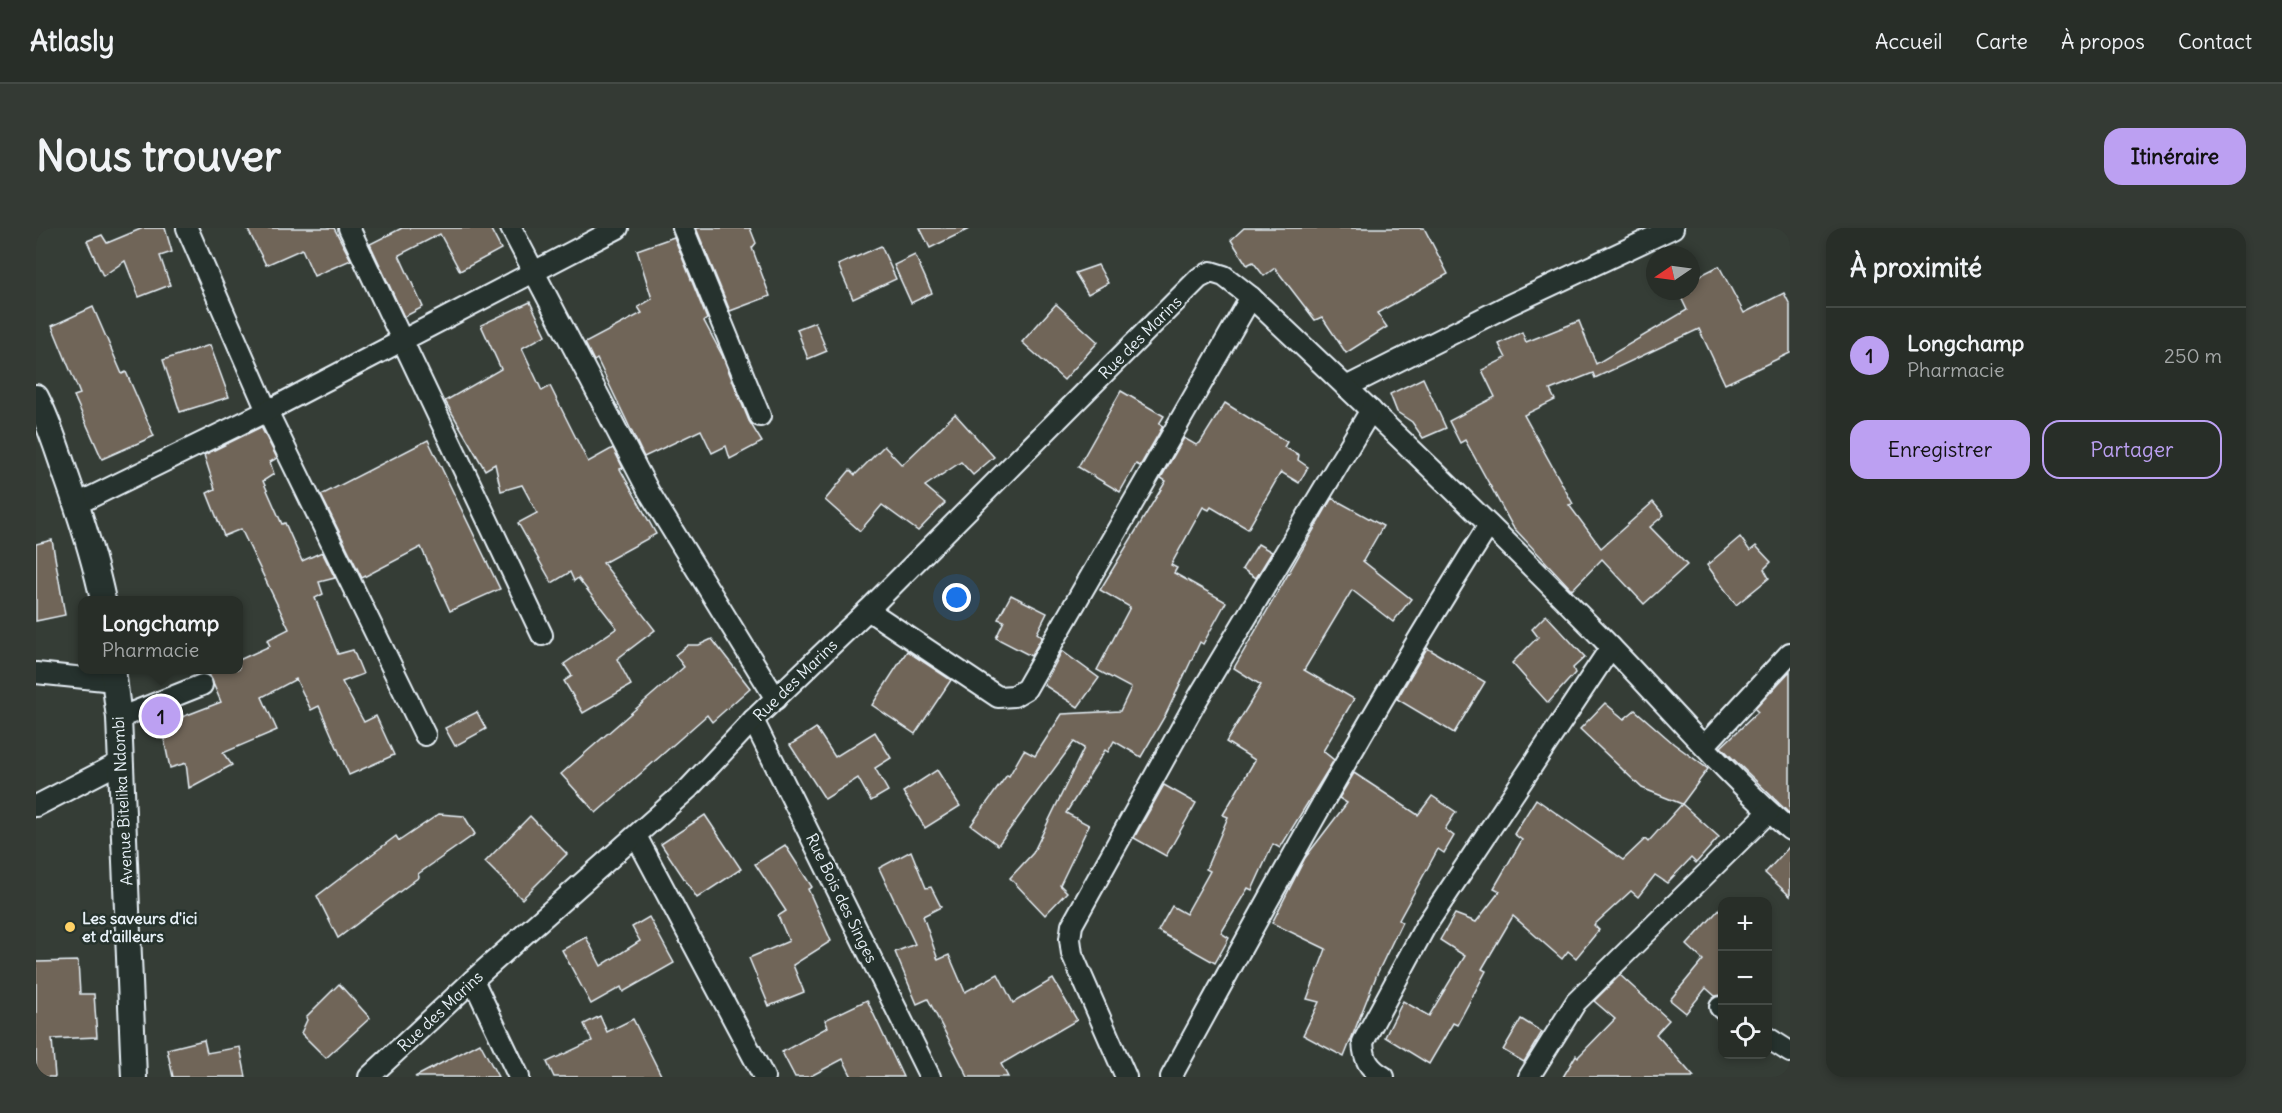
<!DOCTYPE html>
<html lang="fr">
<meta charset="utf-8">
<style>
body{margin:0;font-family:Delius,sans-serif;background:#343a34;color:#f1f3f6}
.controls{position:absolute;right:18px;bottom:18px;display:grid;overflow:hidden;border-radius:12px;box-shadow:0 3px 9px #0003}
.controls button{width:54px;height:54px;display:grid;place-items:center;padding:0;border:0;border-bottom:2px solid #444a45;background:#282e28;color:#f1f3f6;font:30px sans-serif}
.compass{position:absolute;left:1610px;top:18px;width:54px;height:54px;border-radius:50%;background:#282e28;box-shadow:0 3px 9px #0003;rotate:257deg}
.you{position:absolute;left:921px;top:370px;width:21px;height:21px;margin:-15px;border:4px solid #fff;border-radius:50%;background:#1a73e8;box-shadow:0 0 0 9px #1a73e833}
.badge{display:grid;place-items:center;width:39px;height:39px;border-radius:50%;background:#bca0f2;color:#111;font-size:20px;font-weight:700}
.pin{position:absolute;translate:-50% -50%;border:3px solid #fff;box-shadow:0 2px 6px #0006}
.popup{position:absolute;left:42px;top:368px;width:165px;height:78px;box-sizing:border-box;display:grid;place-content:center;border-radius:12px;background:#282e28;filter:drop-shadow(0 2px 4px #0005);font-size:20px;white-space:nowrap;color:#a5a8a8}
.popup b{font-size:22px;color:#f1f3f6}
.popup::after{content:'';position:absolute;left:50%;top:100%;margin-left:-12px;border:12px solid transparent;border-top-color:#282e28}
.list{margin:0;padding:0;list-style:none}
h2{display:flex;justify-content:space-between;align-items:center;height:78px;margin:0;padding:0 24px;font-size:26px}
h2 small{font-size:20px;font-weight:400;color:#a5a8a8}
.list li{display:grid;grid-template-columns:39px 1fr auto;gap:18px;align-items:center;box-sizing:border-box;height:96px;padding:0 24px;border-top:2px solid #444a45}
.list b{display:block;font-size:22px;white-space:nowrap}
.list p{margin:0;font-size:20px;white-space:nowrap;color:#a5a8a8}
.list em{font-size:20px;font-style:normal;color:#a5a8a8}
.actions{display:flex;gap:12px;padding:18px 24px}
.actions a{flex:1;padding:14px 0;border:2px solid #bca0f2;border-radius:18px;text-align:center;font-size:21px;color:#bca0f2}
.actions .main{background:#bca0f2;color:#111}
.icon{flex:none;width:33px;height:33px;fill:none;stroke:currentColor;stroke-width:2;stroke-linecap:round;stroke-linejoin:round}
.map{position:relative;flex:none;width:1754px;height:849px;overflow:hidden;border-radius:18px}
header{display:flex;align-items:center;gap:36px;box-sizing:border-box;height:84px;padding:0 30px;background:#282e28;border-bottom:2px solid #444a45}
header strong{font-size:28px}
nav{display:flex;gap:33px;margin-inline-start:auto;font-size:21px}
.intro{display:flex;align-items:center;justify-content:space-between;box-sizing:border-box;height:144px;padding:0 36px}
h1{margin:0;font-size:42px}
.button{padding:15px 27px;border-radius:18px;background:#bca0f2;color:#111;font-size:21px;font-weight:700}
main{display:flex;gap:36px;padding:0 36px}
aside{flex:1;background:#282e28;border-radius:18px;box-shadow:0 3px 9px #0003}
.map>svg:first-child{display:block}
.building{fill:#706559;stroke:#e8f1f8;stroke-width:1.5}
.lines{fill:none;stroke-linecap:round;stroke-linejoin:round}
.minor-casing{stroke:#e8f1f8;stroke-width:24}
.tertiary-casing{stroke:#e8f1f8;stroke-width:28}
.minor{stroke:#26332d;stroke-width:20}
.tertiary{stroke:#26332d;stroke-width:24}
.poi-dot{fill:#ffd166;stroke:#26332d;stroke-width:2}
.labels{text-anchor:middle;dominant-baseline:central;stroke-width:5;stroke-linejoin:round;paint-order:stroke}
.street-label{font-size:16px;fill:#e8f1f8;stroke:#26332d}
.poi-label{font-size:16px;font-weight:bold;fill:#e8f1f8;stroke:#26332d;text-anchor:start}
</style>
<header>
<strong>Atlasly</strong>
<nav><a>Accueil</a><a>Carte</a><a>À propos</a><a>Contact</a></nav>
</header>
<div class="intro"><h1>Nous trouver</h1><a class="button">Itinéraire</a></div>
<main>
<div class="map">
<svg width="1754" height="849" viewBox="0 0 1754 849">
<rect width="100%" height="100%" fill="#353d36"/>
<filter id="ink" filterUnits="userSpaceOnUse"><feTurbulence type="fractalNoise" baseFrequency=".0167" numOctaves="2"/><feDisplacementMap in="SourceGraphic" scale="12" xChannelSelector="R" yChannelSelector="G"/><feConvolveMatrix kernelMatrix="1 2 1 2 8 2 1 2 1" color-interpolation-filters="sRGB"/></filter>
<g filter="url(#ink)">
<g class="building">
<path d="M 107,0 L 129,0 L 136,24 L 124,28 L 134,57 L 103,69 L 89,33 L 67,48 L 51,13 L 66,7 L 71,15 Z"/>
<path d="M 211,0 L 298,0 L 315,32 L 278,48 L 266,21 L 230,37 Z"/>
<path d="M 366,0 L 454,0 L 465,21 L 424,43 L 404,6 L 363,27 L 387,79 L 368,89 L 334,16 Z"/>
<path d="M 660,0 L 714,0 L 720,15 L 716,20 L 734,68 L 694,83 Z"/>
<path d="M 884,0 L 935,0 L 894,20 Z"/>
<path d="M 1208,0 L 1388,0 L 1412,46 L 1341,85 L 1351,99 L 1310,125 L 1286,89 L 1279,92 L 1239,40 L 1228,48 L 1217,34 L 1211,37 L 1195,12 Z"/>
<path d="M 638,9 L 671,91 L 668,93 L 686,127 L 713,193 L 726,214 L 694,231 L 690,218 L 676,225 L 665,202 L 608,229 L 561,131 L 558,133 L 549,115 L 606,85 L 602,79 L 616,71 L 601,22 Z"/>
<path d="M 845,18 L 860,51 L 817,71 L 802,37 Z"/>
<path d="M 879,27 L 896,65 L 875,75 L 858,37 Z"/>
<path d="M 1062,37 L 1072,55 L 1052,66 L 1039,45 Z"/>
<path d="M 1683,38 L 1708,85 L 1748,65 L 1754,77 L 1754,125 L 1689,156 L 1663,101 L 1559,150 L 1557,145 L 1514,162 L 1519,172 L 1488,187 L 1537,276 L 1533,277 L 1565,320 L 1617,274 L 1628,287 L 1614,299 L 1651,337 L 1608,376 L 1566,331 L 1536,362 L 1477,299 L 1429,212 L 1424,215 L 1413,193 L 1459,169 L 1446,142 L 1470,130 L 1463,116 L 1486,104 L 1490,114 L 1543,93 L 1560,136 L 1651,82 L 1642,63 L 1655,63 L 1655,52 Z"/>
<path d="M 494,74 L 510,107 L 486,120 L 506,163 L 514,158 L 552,234 L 577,220 L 587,240 L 584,241 L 620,306 L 567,335 L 619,402 L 581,431 L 595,457 L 547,485 L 528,453 L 536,448 L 528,436 L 581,400 L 542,350 L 538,353 L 534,344 L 516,355 L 482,295 L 501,285 L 486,257 L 465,263 L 459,236 L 449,242 L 409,173 L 465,141 L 445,97 Z"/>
<path d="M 1020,76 L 1062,114 L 1028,152 L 986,114 Z"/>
<path d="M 57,79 L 86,146 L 90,144 L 118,208 L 66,231 L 38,168 L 44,166 L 16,98 Z"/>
<path d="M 779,94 L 791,123 L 772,131 L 761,101 Z"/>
<path d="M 174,117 L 193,169 L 144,184 L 127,132 Z"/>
<path d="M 1387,150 L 1410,200 L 1387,210 L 1376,194 L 1361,184 L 1354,166 Z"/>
<path d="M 1085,163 L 1128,188 L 1123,196 L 1127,198 L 1104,238 L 1100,236 L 1084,264 L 1042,239 Z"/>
<path d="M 1189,175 L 1251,214 L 1248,219 L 1263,227 L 1262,232 L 1272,239 L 1263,255 L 1245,244 L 1212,301 L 1175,279 L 1173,282 L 1167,279 L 1135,337 L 1141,340 L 1138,345 L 1190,374 L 1167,416 L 1164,414 L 1130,486 L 1105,529 L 1078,513 L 1072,524 L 1069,522 L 1030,585 L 1053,597 L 1024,657 L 1031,664 L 1009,687 L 974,650 L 997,625 L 1048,520 L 1038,514 L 962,617 L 935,597 L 971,547 L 973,548 L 988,522 L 999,528 L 1026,486 L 1084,483 L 1095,460 L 1061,442 L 1094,379 L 1064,362 L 1130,253 L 1125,250 L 1148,210 L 1160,217 L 1164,215 Z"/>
<path d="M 919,186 L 958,229 L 937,247 L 925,234 L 889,258 L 909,275 L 882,303 L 846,277 L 824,303 L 789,272 L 814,242 L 819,247 L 848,218 L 866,237 Z"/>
<path d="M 225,199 L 241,230 L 234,234 L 238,246 L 227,253 L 246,296 L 249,295 L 266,333 L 286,324 L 299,350 L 283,354 L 287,366 L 279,370 L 302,426 L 317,422 L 327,446 L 306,454 L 328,494 L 340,488 L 358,527 L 313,547 L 283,478 L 275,482 L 260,451 L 226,469 L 241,502 L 187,525 L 196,537 L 153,560 L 150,535 L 134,540 L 125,497 L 185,474 L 171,441 L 203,441 L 203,432 L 234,418 L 231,412 L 253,401 L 205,301 L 188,308 L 171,265 L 179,261 L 168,227 Z"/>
<path d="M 392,212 L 464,361 L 414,383 L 385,319 L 326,350 L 285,267 Z"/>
<path d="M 1296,270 L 1347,298 L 1327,333 L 1375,371 L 1357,394 L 1316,362 L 1268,442 L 1318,471 L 1287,523 L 1298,532 L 1244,620 L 1237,616 L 1216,662 L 1212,660 L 1185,705 L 1193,710 L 1179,735 L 1122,703 L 1136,678 L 1150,686 L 1174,643 L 1170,641 L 1192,589 L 1187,587 L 1219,532 L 1190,514 L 1225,457 L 1198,440 Z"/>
<path d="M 1704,309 L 1714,323 L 1720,318 L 1735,334 L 1728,341 L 1733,350 L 1700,377 L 1671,337 Z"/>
<path d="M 16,312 L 29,387 L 0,393 L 0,316 Z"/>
<path d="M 1222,316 L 1236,324 L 1220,350 L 1206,341 Z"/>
<path d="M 975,367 L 1011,385 L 1001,405 L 1006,409 L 995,428 L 960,410 L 968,393 L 962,391 Z"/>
<path d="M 1510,387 L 1549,429 L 1537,440 L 1539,445 L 1512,475 L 1476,435 L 1502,409 L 1496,401 Z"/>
<path d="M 676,411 L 714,460 L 676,494 L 671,487 L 560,585 L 525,546 L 648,439 L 639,427 L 652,417 L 663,417 Z"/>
<path d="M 1391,420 L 1449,454 L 1418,505 L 1361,471 Z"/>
<path d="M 871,423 L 915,452 L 879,506 L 836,477 Z"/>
<path d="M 1026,423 L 1063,450 L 1042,479 L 1008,457 Z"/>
<path d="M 1754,443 L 1754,586 L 1685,519 L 1722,484 L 1719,481 Z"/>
<path d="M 1569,475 L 1588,491 L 1599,482 L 1638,516 L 1672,541 L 1646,576 L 1606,560 L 1544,501 Z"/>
<path d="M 441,484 L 450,501 L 419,518 L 409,500 Z"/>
<path d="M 780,500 L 799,529 L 839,504 L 855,530 L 839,540 L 852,563 L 835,573 L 822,550 L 789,571 L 754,517 Z"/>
<path d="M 901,542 L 924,578 L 889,600 L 867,564 Z"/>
<path d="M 1318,545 L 1382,587 L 1396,568 L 1420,584 L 1409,601 L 1418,608 L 1408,625 L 1402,621 L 1363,692 L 1366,694 L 1341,746 L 1308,829 L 1267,807 L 1283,774 L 1271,771 L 1290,721 L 1236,695 L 1269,630 L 1311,575 L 1303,570 Z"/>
<path d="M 1128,557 L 1160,575 L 1130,628 L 1098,610 Z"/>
<path d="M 1500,571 L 1587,632 L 1609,611 L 1612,614 L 1646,576 L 1683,609 L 1660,635 L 1655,630 L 1631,655 L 1619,647 L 1602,669 L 1595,663 L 1558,697 L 1563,702 L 1540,730 L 1532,723 L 1526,731 L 1477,688 L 1446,741 L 1450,743 L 1421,797 L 1417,795 L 1393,836 L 1349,809 L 1367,773 L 1393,788 L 1429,728 L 1404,712 L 1419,686 L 1440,694 L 1464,663 L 1458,660 L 1486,612 L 1478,606 Z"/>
<path d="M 403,586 L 428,588 L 439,606 L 382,646 L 383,649 L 302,710 L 281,668 L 360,608 L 363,613 Z"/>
<path d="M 669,587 L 705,641 L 661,670 L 625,616 Z"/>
<path d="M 494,588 L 531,626 L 486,671 L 449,634 Z"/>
<path d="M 749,617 L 776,659 L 772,661 L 795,713 L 757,737 L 768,764 L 733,778 L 713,730 L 753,713 L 742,688 L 750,683 L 719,636 Z"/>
<path d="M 1754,618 L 1754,668 L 1729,645 Z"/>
<path d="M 875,623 L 890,660 L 895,659 L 905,679 L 887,688 L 902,732 L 913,727 L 929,764 L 962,746 L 977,775 L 1017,751 L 1041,792 L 965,836 L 972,849 L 932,849 L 892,771 L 881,776 L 859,724 L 879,716 L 843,640 Z"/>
<path d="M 1686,678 L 1686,767 L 1679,768 L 1670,760 L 1650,785 L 1634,772 L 1667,732 L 1651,717 Z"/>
<path d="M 613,689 L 638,735 L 587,764 L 585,759 L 555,776 L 526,722 L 550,709 L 565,738 L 604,713 L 596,699 Z"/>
<path d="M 42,733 L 44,766 L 58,766 L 61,809 L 16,811 L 19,849 L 0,849 L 0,734 Z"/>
<path d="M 1584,747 L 1633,792 L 1620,806 L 1658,849 L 1527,849 L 1540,827 L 1542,829 L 1579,791 L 1558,773 Z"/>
<path d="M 303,756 L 334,790 L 290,830 L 265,805 L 271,792 L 270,789 Z"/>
<path d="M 831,772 L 867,849 L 816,849 L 807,831 L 773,849 L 759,849 L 746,824 L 792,799 L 789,792 Z"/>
<path d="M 564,788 L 571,804 L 597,791 L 626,849 L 518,849 L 511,834 L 556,813 L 548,796 Z"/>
<path d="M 1485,791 L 1506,804 L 1488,834 L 1467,822 Z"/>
<path d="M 168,812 L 171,825 L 204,819 L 210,849 L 137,849 L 131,821 Z"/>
<path d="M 444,815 L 462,849 L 379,849 Z"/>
</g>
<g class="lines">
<defs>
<g id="minor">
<path d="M 151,0 L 231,183 L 389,507"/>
<path d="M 313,0 L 506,407"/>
<path d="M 475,0 L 613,264 L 740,471"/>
<path d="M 647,0 L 724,188"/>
<path d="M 1310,159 L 1471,78 L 1637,0"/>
<path d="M 41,276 L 231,183 L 582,0"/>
<path d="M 832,382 L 962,469 L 978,468 L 990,461 L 1215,69"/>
<path d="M 0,445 L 78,453"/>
<path d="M 83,490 L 166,457"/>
<path d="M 717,492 L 894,849"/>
<path d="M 1669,517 L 1754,425"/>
<path d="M 0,578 L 85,534"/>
<path d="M 600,608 L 728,849"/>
<path d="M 437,752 L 483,849"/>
<path d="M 1684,779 L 1686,781"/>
<path d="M 1732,810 L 1754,824"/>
<path d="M 333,849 L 437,752 L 653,560 L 717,492 L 832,382 L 1163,50 L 1175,44 L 1188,48 L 1215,69 C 1336,183 1457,298 1573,417 C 1633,479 1689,546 1754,602"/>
<path d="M 1090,849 L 1036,726 L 1034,711 L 1036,697 L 1162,470 L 1335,182"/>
<path d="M 1135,849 C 1237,662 1339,476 1453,297"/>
<path d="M 1348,849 C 1332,840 1328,831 1327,814 L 1389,699 L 1575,419"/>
<path d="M 1493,849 L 1540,774 L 1733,584"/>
</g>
<g id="tertiary">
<path d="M 0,169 C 13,194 21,221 30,247 C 45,289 58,329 67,372"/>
<path d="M 77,442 L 83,490 L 98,849"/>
</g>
</defs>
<use href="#minor" class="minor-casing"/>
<use href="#tertiary" class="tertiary-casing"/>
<use href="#minor" class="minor"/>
<use href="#tertiary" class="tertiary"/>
</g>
</g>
<circle class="poi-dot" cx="34" cy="699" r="6"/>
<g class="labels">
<g class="street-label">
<text transform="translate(1104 109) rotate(-45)">Rue des Marins</text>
<text transform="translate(759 452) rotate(-44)">Rue des Marins</text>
<text transform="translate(86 573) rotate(-93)">Avenue Bitelika Ndombi</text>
<text transform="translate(806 670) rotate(64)">Rue Bois des Singes</text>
<text transform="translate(404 783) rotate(-43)">Rue des Marins</text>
</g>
<g class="poi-label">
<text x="46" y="690">Les saveurs d'ici<tspan x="46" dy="18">et d'ailleurs</tspan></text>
</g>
</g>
</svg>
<div class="controls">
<button>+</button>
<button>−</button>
<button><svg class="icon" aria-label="locate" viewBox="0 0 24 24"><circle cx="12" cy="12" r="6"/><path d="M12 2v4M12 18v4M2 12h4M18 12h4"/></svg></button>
</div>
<svg class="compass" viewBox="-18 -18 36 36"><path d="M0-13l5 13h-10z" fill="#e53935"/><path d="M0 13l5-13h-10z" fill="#a5a8a8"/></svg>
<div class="you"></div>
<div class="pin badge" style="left:125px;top:488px">1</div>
<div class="popup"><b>Longchamp</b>Pharmacie</div>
</div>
<aside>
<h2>À proximité<small></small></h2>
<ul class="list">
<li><span class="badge">1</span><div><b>Longchamp</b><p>Pharmacie</p></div><em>250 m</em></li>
</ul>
<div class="actions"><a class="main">Enregistrer</a><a>Partager</a></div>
</aside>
</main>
